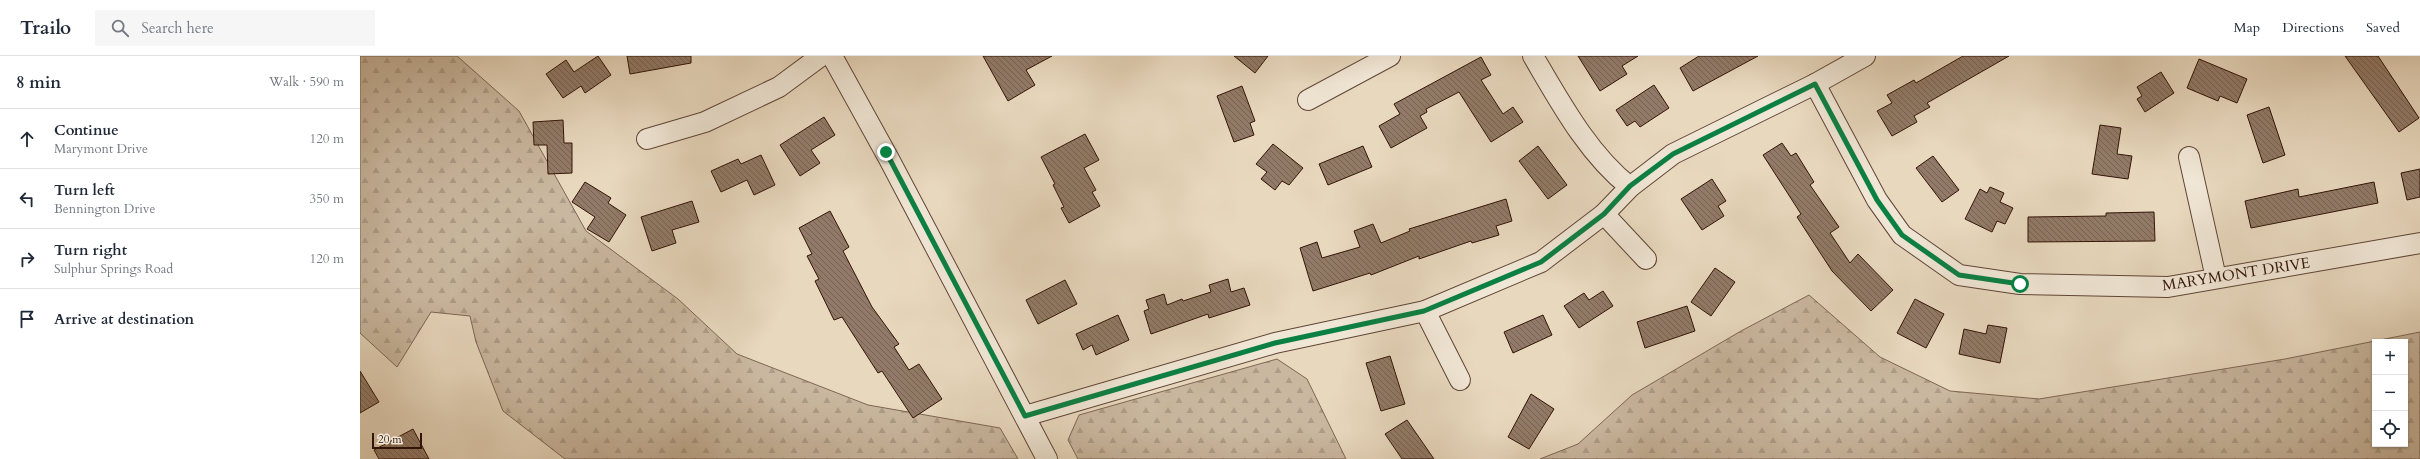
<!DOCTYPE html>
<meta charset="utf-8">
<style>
body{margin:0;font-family:Cardo,serif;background:#f6f6f7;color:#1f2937}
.controls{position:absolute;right:12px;bottom:12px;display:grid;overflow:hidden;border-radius:0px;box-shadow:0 1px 3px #0004}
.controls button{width:36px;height:36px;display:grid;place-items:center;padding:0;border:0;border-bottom:1px solid #e0e1e3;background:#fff;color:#1f2937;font:20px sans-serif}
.scale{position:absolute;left:12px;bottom:10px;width:50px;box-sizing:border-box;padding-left:4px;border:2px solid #331408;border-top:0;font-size:11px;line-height:14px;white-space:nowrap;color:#331408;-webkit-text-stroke:3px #f0e6d5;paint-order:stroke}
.stop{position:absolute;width:12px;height:12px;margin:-9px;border:3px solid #0b8043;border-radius:50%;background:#fff}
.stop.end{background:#0b8043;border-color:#fff;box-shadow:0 1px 4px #0008}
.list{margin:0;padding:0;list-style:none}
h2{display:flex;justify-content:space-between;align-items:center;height:52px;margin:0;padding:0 16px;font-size:17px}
h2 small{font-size:13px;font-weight:400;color:#747a83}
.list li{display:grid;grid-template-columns:26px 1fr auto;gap:12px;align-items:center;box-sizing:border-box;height:60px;padding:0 16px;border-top:1px solid #e0e1e3}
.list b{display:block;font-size:15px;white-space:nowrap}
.list p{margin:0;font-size:13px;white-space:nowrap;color:#747a83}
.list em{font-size:13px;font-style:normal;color:#747a83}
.icon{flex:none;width:22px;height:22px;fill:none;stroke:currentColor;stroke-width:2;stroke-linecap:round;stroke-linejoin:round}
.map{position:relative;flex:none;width:2060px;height:403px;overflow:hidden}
header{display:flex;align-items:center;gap:24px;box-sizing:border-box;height:56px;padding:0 20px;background:#fff;border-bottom:1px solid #e0e1e3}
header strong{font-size:19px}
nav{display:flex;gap:22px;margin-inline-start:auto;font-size:14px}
.search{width:280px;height:36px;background:#f6f6f7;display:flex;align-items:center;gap:10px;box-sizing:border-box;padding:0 14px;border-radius:0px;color:#747a83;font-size:15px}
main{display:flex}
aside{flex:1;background:#fff}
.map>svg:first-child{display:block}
.forest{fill:url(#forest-firs);stroke:#7e6654;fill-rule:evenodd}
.building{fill:url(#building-back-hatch);stroke:#331408}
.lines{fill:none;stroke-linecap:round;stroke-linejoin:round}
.minor-casing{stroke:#604536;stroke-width:22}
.minor{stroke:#f0e6d5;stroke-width:20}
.route{stroke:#0b8043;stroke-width:5}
.labels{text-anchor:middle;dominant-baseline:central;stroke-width:3;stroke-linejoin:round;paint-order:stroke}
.street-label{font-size:15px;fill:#331408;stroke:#f0e6d5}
</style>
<header>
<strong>Trailo</strong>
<div class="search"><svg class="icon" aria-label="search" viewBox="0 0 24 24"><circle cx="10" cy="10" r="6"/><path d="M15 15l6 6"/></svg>Search here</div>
<nav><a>Map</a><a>Directions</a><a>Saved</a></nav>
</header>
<main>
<aside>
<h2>8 min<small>Walk · 590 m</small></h2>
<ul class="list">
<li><svg class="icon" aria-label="ahead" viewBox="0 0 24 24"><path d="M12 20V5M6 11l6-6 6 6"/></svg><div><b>Continue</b><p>Marymont Drive</p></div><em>120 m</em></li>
<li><svg class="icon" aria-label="left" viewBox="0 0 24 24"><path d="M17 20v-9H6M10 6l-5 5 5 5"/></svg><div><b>Turn left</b><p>Bennington Drive</p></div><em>350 m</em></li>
<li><svg class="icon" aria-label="right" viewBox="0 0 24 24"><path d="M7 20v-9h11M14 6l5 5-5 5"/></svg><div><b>Turn right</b><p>Sulphur Springs Road</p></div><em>120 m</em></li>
<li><svg class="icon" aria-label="arrive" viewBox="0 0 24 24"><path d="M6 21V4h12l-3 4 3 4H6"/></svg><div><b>Arrive at destination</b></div></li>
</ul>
</aside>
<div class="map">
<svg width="2060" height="403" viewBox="0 0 2060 403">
<defs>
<pattern id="forest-firs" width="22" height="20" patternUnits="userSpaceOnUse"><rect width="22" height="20" fill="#c9b79f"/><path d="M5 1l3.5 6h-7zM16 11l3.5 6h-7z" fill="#ad9c87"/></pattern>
<pattern id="building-back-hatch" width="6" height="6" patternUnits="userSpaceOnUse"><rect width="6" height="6" fill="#917a67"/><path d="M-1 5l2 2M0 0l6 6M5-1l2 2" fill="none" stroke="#776353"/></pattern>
</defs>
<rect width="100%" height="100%" fill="#e8d8be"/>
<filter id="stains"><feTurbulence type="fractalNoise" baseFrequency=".005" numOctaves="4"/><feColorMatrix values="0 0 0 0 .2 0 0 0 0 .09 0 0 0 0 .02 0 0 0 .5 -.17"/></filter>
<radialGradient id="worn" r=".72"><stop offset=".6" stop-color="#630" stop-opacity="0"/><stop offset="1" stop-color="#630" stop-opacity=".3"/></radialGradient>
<g class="forest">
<path d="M 0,0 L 97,0 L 159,55 L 226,175 L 318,243 L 377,298 L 508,349 L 640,372 L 658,403 L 205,403 L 143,355 L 116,286 L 110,260 L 71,256 L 37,311 L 0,277 Z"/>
<path d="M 1449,239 L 1520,301 L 1590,335 L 1679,343 L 1925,303 L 2060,276 L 2060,403 L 1180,403 L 1218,388 L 1272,339 L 1381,275 ZM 2015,286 L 2045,286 L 2045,388 L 2015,388 Z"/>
<path d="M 917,303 L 947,323 L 986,403 L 718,403 L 708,384 L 719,359 Z"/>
</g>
<g class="building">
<path d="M 238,0 L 251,19 L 225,37 L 221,30 L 203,42 L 186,18 L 206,4 L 214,16 Z"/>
<path d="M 267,0 L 331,0 L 331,7 L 270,18 Z"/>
<path d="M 623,0 L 692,0 L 666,14 L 675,29 L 648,45 Z"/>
<path d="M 874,0 L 908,0 L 895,17 Z"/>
<path d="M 1218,0 L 1278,0 L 1262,10 L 1267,18 L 1240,35 Z"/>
<path d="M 1339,0 L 1398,0 L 1333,35 L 1320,12 Z"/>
<path d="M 1603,0 L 1649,0 L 1567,47 L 1570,51 L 1554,60 L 1557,66 L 1532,80 L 1517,55 L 1532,47 L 1527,39 L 1554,24 L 1556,27 Z"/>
<path d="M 1985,0 L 2018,0 L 2059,62 L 2039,76 Z"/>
<path d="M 1121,1 L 1131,19 L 1121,24 L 1143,58 L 1153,51 L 1163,66 L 1131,86 L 1099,36 L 1066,53 L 1067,56 L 1060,60 L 1067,72 L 1031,92 L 1019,70 L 1040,58 L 1034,48 Z"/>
<path d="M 1839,3 L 1887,23 L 1877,47 L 1860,40 L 1858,45 L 1827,32 Z"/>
<path d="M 1801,16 L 1814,37 L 1785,56 L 1777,43 L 1782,40 L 1777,31 Z"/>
<path d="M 1294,29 L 1309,52 L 1280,71 L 1275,65 L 1267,70 L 1256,54 Z"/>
<path d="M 882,30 L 895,65 L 890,67 L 894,79 L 874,86 L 857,40 Z"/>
<path d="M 1909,51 L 1925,99 L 1903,107 L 1887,59 Z"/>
<path d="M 464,61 L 475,79 L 451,94 L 460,107 L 440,120 L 420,89 Z"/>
<path d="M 203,64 L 204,87 L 212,87 L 212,117 L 188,118 L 187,89 L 174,89 L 173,66 Z"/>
<path d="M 1740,69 L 1761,72 L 1757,98 L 1772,100 L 1768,123 L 1732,118 Z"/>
<path d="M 725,78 L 739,104 L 724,112 L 736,134 L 732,136 L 740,150 L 709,167 L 701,152 L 704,151 L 693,129 L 695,128 L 681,101 Z"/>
<path d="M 1422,87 L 1431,100 L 1436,97 L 1454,126 L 1450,129 L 1479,171 L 1470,177 L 1490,207 L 1498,198 L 1533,234 L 1511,255 L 1472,215 L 1437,161 L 1441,158 L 1403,99 Z"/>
<path d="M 913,88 L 943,112 L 929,129 L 922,125 L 915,134 L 901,123 L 907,116 L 896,108 Z"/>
<path d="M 1003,90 L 1012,111 L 968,129 L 959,108 Z"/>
<path d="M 1178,90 L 1207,129 L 1188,143 L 1159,105 Z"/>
<path d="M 401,99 L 415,129 L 394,139 L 387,124 L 361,136 L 351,115 L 378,103 L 381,108 Z"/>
<path d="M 1573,100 L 1599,134 L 1582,146 L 1556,112 Z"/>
<path d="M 2060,113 L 2060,141 L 2047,144 L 2041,117 Z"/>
<path d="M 1352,123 L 1366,145 L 1358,150 L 1364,160 L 1342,174 L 1321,143 Z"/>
<path d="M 225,126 L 251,142 L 248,147 L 266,159 L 249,186 L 227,173 L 235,161 L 212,146 Z"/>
<path d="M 2014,126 L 2018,147 L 1891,172 L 1885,145 L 1938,133 L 1939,141 Z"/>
<path d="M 1630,131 L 1644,137 L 1640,146 L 1653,152 L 1645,168 L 1637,165 L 1632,176 L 1605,163 L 1620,133 L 1627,137 Z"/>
<path d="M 1146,143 L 1152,165 L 1136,170 L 1139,179 L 1112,187 L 1111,185 L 1059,203 L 1059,200 L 1011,219 L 1010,217 L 953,235 L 940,192 L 957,186 L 962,202 L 1000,191 L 994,175 L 1013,168 L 1021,187 L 1050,175 L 1049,173 Z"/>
<path d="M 332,145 L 339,166 L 312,174 L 316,187 L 292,195 L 281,161 Z"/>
<path d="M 470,155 L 489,191 L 483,195 L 512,251 L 539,288 L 534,291 L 549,314 L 559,308 L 582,343 L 553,362 L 522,315 L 518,317 L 482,261 L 474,264 L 455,225 L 459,223 L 447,200 L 452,198 L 439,172 Z"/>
<path d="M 1794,156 L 1795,185 L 1668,186 L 1668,161 L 1746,160 L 1746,157 Z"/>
<path d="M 1355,212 L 1375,226 L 1351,260 L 1331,246 Z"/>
<path d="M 868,223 L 871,236 L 884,232 L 890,249 L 849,262 L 848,258 L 791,278 L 784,255 L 789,253 L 786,244 L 804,238 L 807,249 L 822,243 L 823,245 L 851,236 L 849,229 Z"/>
<path d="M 705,224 L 717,248 L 678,268 L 666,244 Z"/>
<path d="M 1243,235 L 1253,250 L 1219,272 L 1204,250 L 1224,237 L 1229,244 Z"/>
<path d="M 1555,243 L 1584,258 L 1566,292 L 1537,277 Z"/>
<path d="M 1327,250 L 1335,275 L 1285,292 L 1277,266 Z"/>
<path d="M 758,259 L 769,284 L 736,299 L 732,289 L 723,294 L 716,278 Z"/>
<path d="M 1183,259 L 1192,279 L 1153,297 L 1144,276 Z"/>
<path d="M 1628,269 L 1647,272 L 1640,307 L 1599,298 L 1604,273 L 1626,278 Z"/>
<path d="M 1030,300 L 1045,348 L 1021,355 L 1006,307 Z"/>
<path d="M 0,315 L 19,346 L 0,357 Z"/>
<path d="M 1171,338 L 1194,353 L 1169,393 L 1148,381 Z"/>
<path d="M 1047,364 L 1074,403 L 1042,403 L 1025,378 Z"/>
<path d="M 53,373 L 69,403 L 19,403 L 14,394 Z"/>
</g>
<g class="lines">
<defs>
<g id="minor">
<path d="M 472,0 L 529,103 L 687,403"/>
<path d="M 1173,0 C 1200,46 1228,98 1270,131"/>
<path d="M 1455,28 L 1517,144 L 1542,179 L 1599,219 L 1660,228 L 1808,231 L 2060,187"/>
<path d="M 948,44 L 1030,0"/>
<path d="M 287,83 L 345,66 L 419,31 L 461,0"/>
<path d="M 1829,101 L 1856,222"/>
<path d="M 1244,158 L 1286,203"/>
<path d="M 1065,255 L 1100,324"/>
<path d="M 665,360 L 915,287 L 1065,255 L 1181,206 L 1244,158 L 1270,131 L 1313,98 L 1455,28 L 1505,0"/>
</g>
</defs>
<use href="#minor" class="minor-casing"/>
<use href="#minor" class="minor"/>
</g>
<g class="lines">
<path class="route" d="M 526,96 L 665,360 L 915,287 L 1064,255 L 1181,206 L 1244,158 L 1270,130 L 1313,98 L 1455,28 L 1517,144 L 1542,179 L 1599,219 L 1660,228"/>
</g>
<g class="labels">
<g class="street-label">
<text transform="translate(1876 218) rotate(-9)">MARYMONT DRIVE</text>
</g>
</g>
<rect width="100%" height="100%" filter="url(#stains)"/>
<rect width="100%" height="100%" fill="url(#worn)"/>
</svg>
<div class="controls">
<button>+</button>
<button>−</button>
<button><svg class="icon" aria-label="locate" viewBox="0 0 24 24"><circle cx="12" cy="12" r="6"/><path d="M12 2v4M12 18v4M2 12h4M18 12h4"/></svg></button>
</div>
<div class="scale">20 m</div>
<div class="stop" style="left:1660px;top:228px"></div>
<div class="stop end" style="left:526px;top:96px"></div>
</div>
</main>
